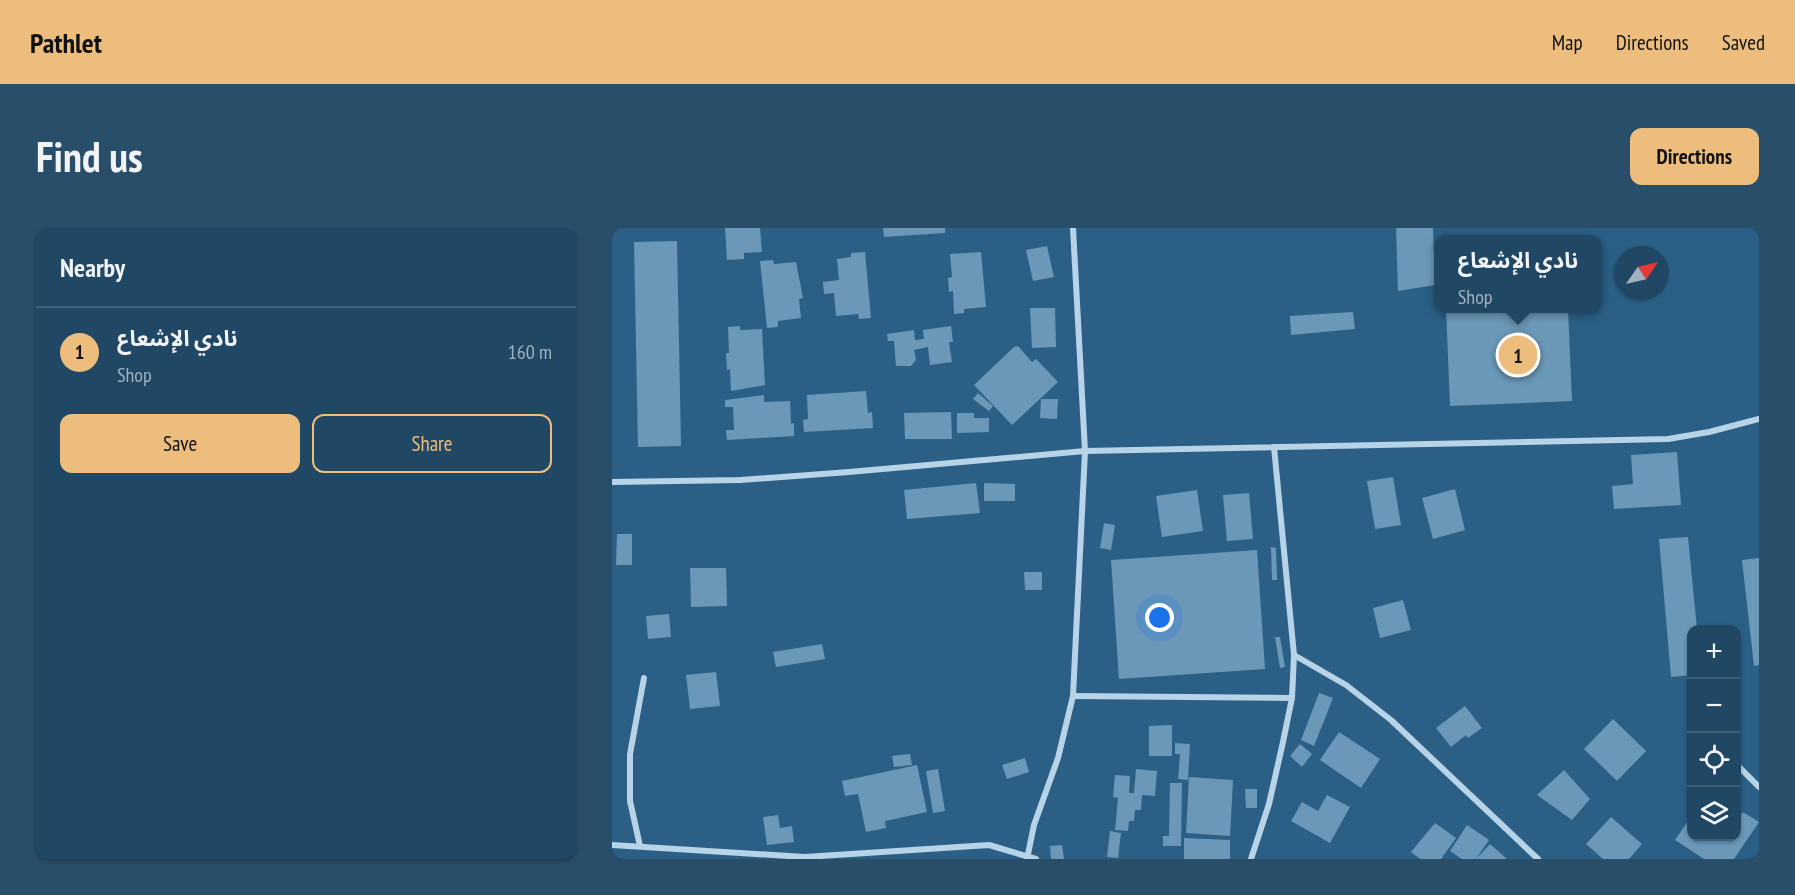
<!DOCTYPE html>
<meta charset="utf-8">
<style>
body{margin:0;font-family:"PT Sans Narrow","Noto Sans Arabic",sans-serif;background:#284e6a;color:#f1f3f6}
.controls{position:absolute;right:18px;bottom:18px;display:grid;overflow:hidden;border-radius:12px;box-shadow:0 2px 4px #0004}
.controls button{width:54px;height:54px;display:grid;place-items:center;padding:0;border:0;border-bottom:2px solid #3d5f78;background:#204764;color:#f1f3f6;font:30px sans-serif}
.compass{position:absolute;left:1003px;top:18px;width:54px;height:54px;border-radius:50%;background:#204764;box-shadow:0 2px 4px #0004;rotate:56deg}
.you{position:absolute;left:548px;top:390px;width:21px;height:21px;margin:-15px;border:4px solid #fff;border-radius:50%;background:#1a73e8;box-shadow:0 0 0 9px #1a73e833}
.badge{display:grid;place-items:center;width:39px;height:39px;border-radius:50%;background:#edbd7e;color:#111;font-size:20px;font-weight:700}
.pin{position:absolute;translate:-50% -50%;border:3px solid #fff;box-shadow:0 2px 6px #0006}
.popup{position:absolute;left:822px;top:7px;width:168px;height:78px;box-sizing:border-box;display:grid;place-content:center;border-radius:12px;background:#204764;filter:drop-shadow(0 2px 4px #0005);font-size:20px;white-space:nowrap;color:#a2b2bf}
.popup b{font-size:22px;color:#f1f3f6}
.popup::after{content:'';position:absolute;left:50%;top:100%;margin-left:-12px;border:12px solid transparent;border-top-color:#204764}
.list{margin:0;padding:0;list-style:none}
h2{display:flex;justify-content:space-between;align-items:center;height:78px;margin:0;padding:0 24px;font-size:26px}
h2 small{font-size:20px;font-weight:400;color:#a2b2bf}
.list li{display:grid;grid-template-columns:39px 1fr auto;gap:18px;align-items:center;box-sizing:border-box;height:90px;padding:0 24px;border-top:2px solid #3d5f78}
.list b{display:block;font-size:22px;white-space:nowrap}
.list p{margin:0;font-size:20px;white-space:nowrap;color:#a2b2bf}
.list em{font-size:20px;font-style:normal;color:#a2b2bf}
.actions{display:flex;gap:12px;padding:18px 24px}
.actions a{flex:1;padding:14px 0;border:2px solid #edbd7e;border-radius:12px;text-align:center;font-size:21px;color:#edbd7e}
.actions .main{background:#edbd7e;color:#111}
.icon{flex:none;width:33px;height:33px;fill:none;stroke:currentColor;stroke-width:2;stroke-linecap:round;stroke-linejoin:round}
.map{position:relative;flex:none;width:1147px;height:631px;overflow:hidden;border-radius:12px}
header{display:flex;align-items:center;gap:36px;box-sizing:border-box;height:84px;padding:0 30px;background:#edbd7e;color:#111}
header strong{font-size:28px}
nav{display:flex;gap:33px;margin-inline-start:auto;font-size:21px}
.intro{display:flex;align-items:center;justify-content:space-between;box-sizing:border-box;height:144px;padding:0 36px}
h1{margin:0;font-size:42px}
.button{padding:15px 27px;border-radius:12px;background:#edbd7e;color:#111;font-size:21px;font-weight:700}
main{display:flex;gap:36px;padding:0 36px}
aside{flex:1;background:#204764;border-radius:12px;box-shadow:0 2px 4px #0004}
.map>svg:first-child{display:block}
.building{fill:#6b98b8}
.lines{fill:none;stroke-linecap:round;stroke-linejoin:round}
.minor{stroke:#b6d3e7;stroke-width:6}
</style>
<header>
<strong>Pathlet</strong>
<nav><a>Map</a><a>Directions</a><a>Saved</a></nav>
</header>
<div class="intro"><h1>Find us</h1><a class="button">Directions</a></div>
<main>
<aside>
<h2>Nearby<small></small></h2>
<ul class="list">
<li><span class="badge">1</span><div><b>نادي الإشعاع</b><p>Shop</p></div><em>160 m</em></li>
</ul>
<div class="actions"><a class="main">Save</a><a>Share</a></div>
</aside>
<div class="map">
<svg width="1147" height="631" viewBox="0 0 1147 631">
<rect width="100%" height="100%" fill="#2b5f85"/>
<g class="building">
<path d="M 113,0 L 148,0 L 150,24 L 132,25 L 132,31 L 115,32 Z"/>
<path d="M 271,0 L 333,0 L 333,5 L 272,9 Z"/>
<path d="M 784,0 L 821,0 L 823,57 L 786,63 Z"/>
<path d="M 65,13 L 69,218 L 26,219 L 22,14 Z"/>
<path d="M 435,18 L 442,49 L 421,53 L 414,22 Z"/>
<path d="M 253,24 L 259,90 L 247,91 L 246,86 L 224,88 L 222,65 L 212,66 L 211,54 L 227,52 L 225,31 L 239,29 L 239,25 Z"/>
<path d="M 369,24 L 374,79 L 352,81 L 352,85 L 342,86 L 341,63 L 337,64 L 336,50 L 340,49 L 338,26 Z"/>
<path d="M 161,32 L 162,36 L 184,34 L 191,70 L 187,71 L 189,90 L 166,93 L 166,99 L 155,100 L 148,33 Z"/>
<path d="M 418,80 L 443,80 L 444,119 L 420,120 Z"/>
<path d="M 834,80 L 956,80 L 960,173 L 838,178 Z"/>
<path d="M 741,84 L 743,101 L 679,107 L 678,88 Z"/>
<path d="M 128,98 L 128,102 L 150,101 L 153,157 L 119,163 L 118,141 L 115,142 L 114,125 L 117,125 L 116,99 Z"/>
<path d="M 339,98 L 341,114 L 337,114 L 340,134 L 318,137 L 316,119 L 302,122 L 304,132 L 299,138 L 284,138 L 282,113 L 276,113 L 275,106 L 302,102 L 303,112 L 312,111 L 311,102 Z"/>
<path d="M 406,118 L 420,134 L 424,131 L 446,154 L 400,197 L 362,157 L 402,119 Z"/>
<path d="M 254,163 L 256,185 L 260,184 L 261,200 L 192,204 L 191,192 L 196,191 L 195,167 Z"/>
<path d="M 366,165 L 381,178 L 377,183 L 361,171 Z"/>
<path d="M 152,167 L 152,174 L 178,173 L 179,196 L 182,195 L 182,208 L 115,212 L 114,202 L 122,202 L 121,179 L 113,179 L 113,172 Z"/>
<path d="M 429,171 L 446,171 L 445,191 L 428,190 Z"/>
<path d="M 339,184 L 340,211 L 293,211 L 292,185 Z"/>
<path d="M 345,185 L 362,185 L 362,190 L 377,190 L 377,204 L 345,205 Z"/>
<path d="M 1065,224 L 1069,277 L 1002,281 L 1000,258 L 1021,256 L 1019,227 Z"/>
<path d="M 781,249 L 789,297 L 763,301 L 755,253 Z"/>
<path d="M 364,255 L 368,285 L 295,291 L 292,262 Z"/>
<path d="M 372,255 L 403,256 L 403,273 L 372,273 Z"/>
<path d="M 843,261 L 853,302 L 821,311 L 810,270 Z"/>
<path d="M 585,262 L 591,303 L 550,309 L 544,268 Z"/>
<path d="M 637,265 L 641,311 L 615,313 L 611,267 Z"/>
<path d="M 492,295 L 503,297 L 499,322 L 488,320 Z"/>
<path d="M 5,306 L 20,306 L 20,337 L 4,337 Z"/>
<path d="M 1076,309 L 1085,401 L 1080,401 L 1080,447 L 1059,449 L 1047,311 Z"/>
<path d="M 659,319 L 664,320 L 665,352 L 660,352 Z"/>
<path d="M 645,322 L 653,441 L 507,451 L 499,332 Z"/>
<path d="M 1147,330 L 1147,437 L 1142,438 L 1130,332 Z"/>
<path d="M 78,340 L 114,340 L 115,378 L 79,379 Z"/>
<path d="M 412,344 L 430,344 L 430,362 L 413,362 Z"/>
<path d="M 791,372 L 799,402 L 768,410 L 761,380 Z"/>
<path d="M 57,386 L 59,409 L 36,411 L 34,388 Z"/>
<path d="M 663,409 L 668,409 L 673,439 L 668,440 Z"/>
<path d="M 210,416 L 213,431 L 164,439 L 161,424 Z"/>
<path d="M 104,444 L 108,478 L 78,481 L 74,447 Z"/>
<path d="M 707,465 L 721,470 L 702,518 L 689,512 Z"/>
<path d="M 853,478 L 870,500 L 856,510 L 854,507 L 839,519 L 824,500 Z"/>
<path d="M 1001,491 L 1034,523 L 1005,553 L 972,521 Z"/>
<path d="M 560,497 L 560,528 L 537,528 L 537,498 Z"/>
<path d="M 727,504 L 768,531 L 749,560 L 708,532 Z"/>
<path d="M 563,515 L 578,516 L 576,552 L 566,551 L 568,526 L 563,526 Z"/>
<path d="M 688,516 L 700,526 L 690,539 L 678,528 Z"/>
<path d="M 298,526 L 300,537 L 282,539 L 280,528 Z"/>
<path d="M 413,530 L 417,544 L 395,551 L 390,537 Z"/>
<path d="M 305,537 L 315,584 L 273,593 L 274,600 L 254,604 L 246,566 L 233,568 L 230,553 Z"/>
<path d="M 326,541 L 333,583 L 321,585 L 314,543 Z"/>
<path d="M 524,541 L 545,543 L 543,568 L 530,567 L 529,582 L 523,582 L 522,593 L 517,593 L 516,603 L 503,602 L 506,570 L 501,569 L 503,547 L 518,548 L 517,565 L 522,565 Z"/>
<path d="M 952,542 L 978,571 L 960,592 L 925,567 Z"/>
<path d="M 577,549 L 621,552 L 618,608 L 574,605 Z"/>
<path d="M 558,555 L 570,555 L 569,618 L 551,618 L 551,608 L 557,608 Z"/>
<path d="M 633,561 L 645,561 L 645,580 L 634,580 Z"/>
<path d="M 715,567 L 738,579 L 718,615 L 679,593 L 690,574 L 706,583 Z"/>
<path d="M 1131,584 L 1147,594 L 1122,631 L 1092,631 L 1063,612 L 1080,587 L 1080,608 L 1124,608 L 1124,594 Z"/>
<path d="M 166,587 L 168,600 L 180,598 L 182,614 L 155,617 L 151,589 Z"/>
<path d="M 999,589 L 1030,616 L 1017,631 L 991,631 L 974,616 Z"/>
<path d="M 823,595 L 844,610 L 829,631 L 808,631 L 799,624 Z"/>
<path d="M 855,597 L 877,612 L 864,631 L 850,631 L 838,623 Z"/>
<path d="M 498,603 L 509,605 L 506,630 L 495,629 Z"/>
<path d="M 572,610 L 618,612 L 618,631 L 572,631 Z"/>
<path d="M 878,616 L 895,631 L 864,631 Z"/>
<path d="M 450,617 L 452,631 L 439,631 L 438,618 Z"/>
</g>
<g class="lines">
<g class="minor">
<path d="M 0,254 L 128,252 L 237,244 L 473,223 L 1056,211 L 1097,204 L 1147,191"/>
<path d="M 682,427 L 734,457 L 779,492 L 926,631"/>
<path d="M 461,468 L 680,470"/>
<path d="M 1124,536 L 1147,559"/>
<path d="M 0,617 L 193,629 L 377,617 L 424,631"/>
<path d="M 28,618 L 18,573 L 18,526 L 32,450"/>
<path d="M 415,631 L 422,597 L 446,530 L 461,468 L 473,223 L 461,0"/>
<path d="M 639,631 L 657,576 L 671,514 L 680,470 L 682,427 L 662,219"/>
</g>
</g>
</svg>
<div class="controls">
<button>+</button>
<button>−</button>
<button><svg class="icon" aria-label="locate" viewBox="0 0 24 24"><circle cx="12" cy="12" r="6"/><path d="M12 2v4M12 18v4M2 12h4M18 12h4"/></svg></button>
<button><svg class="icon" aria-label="layers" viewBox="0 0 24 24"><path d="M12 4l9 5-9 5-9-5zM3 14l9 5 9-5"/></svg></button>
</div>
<svg class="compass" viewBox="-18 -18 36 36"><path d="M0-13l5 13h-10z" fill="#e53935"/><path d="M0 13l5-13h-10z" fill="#a2b2bf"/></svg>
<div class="you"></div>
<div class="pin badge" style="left:906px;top:127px">1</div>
<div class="popup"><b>نادي الإشعاع</b>Shop</div>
</div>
</main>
